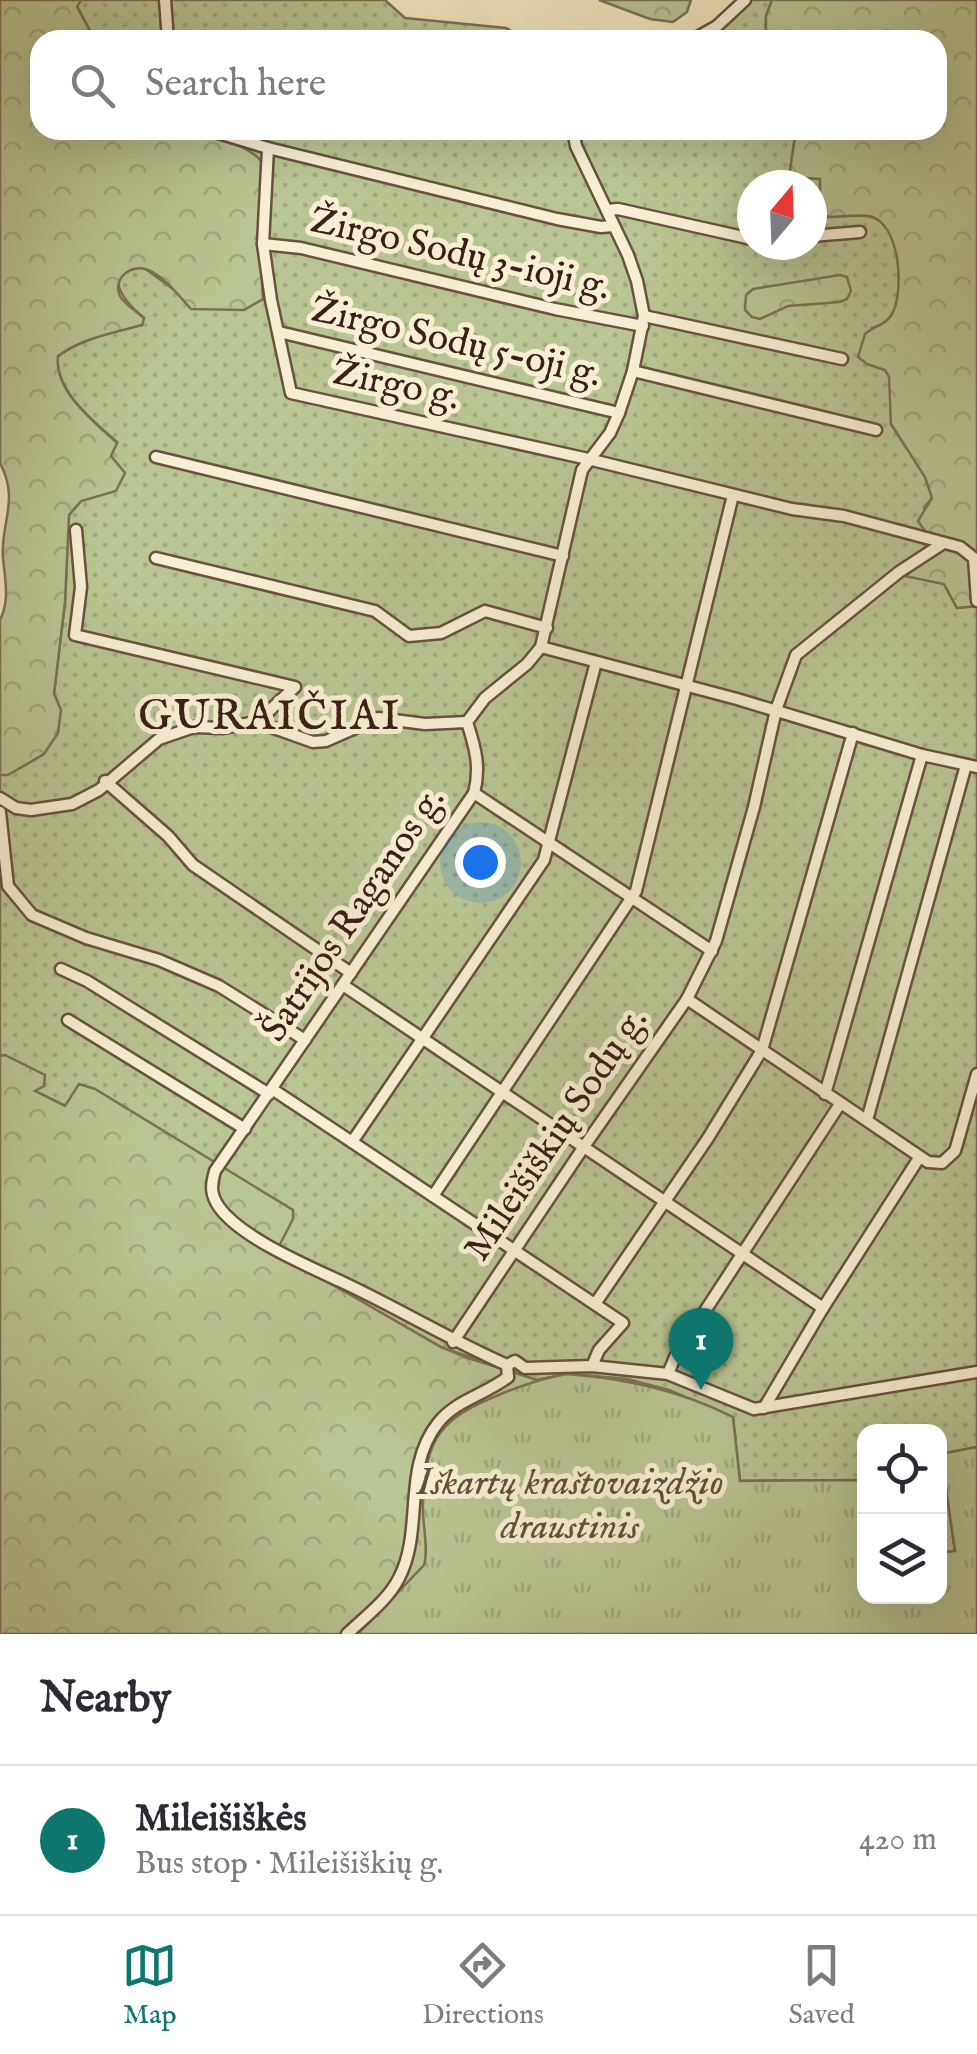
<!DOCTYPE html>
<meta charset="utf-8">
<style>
body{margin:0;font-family:"IM FELL English",serif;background:#f2f2f3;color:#2b2b33}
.controls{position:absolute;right:30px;bottom:30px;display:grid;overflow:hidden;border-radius:20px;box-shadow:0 10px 40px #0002}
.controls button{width:90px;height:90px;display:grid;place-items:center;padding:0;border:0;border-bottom:2px solid #e1e1e2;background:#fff;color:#2b2b33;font:50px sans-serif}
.compass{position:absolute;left:737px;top:170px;width:90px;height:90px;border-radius:50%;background:#fff;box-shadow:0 10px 40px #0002;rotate:19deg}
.you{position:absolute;left:480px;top:862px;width:35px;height:35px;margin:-25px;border:8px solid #fff;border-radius:50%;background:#1a73e8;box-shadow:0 0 0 15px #1a73e833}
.badge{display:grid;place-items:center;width:65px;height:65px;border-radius:50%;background:#0f766e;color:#fff;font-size:32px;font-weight:700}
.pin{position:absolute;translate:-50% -82px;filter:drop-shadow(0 2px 5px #0008)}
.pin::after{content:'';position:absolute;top:52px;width:35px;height:30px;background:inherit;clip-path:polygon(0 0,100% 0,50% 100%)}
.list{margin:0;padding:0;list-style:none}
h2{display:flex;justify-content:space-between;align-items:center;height:130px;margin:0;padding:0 40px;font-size:42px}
h2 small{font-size:32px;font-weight:400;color:#7c7c81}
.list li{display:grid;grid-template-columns:65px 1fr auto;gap:30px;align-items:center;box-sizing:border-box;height:150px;padding:0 40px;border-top:2px solid #e1e1e2}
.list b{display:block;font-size:38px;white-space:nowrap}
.list p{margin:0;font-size:32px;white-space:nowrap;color:#7c7c81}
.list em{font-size:32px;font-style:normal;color:#7c7c81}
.icon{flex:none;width:55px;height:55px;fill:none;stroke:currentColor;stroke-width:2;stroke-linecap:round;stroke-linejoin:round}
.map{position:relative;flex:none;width:977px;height:1634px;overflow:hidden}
.search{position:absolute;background:#fff;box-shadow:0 10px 40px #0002;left:30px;right:30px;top:30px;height:110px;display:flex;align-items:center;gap:25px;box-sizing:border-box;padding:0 35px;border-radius:30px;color:#7c7c81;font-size:38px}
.sheet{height:280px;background:#fff}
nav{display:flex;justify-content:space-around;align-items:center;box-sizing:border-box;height:140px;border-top:2px solid #e1e1e2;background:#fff;font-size:28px;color:#7c7c81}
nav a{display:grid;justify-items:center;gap:5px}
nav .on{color:#0f766e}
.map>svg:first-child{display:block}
.grass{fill:url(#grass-dots);stroke:#7a7254;stroke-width:2.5;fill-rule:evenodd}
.forest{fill:url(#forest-crowns);stroke:#7a7254;stroke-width:2.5}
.park{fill:url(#park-tufts);stroke:#7a7254;stroke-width:2.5}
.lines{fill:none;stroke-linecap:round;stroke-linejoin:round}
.minor-casing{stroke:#685240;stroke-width:15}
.minor{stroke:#f7efd5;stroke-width:10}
.labels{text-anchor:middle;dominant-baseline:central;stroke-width:10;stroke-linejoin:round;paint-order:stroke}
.street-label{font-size:38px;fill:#3a2015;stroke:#f7efd5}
.park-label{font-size:38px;font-style:italic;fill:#60523a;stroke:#f7efd5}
.quarter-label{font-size:42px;letter-spacing:2.5px;fill:#3a2015;stroke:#f7efd5}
</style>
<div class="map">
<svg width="977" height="1634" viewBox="0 0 977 1634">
<defs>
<pattern id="grass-dots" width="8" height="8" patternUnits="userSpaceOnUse" patternTransform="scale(2.5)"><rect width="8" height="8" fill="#b9c592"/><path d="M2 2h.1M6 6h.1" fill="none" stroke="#a0a97d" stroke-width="1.8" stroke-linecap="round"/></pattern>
<pattern id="forest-crowns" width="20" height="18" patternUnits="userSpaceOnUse" patternTransform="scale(2.5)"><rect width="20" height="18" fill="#b9c592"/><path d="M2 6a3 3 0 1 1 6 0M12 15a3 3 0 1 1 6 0" fill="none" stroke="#a0a97d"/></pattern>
<pattern id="park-tufts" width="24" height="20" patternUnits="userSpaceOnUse" patternTransform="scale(2.5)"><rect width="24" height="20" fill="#b9c592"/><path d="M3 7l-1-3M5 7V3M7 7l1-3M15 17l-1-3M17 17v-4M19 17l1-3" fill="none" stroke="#a0a97d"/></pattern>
</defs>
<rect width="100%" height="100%" fill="#f2e6bf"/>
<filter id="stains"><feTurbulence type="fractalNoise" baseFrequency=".002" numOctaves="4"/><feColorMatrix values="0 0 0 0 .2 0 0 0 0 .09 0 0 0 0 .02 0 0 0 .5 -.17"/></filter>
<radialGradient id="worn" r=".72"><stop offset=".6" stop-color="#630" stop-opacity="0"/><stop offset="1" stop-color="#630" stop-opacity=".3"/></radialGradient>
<g class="grass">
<path d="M 81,0 L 385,0 L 405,18 L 506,28 L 527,40 L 95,40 L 77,6 Z"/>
<path d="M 750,0 L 772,0 L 766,16 L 766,40 L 704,40 L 734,19 Z"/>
<path d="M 179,130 L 796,130 L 789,177 L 820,179 L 820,210 L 828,217 C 845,217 869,211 883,223 C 900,239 902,287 895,308 C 890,320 883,325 872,328 L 867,364 L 885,370 L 890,377 L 891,424 L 926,477 L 932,498 L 924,508 L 952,541 L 906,575 L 944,584 L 957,608 L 977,606 L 977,1447 L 942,1454 L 955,1551 L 940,1553 L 940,1432 L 864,1432 L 864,1480 L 740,1481 L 669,1390 L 626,1379 L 567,1374 L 537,1380 L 441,1347 L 275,1252 L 66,1106 L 33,1090 L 5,1055 L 0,1056 L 0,775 C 13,774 22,763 35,760 L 58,702 L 54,694 L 65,602 L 69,515 L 81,501 L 93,497 L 115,463 L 110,456 L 117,442 C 93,421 54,390 58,356 C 82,338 113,333 142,325 L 144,318 C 124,301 99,273 143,267 L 173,289 L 263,299 L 259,229 L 264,165 L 236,145 ZM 752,185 L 812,185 L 812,245 L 752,245 Z"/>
</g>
<g class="forest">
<path d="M 0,0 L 81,0 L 77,7 L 95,40 L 40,40 L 40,130 C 88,130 237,120 264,165 L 259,229 L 263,299 L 244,310 L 191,309 C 179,296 165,277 148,270 C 132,263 112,278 120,296 C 124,304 137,312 144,318 L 142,325 C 113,333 82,338 58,356 C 54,391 93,421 117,443 L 111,456 L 125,473 L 116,491 L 81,501 L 69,515 L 65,602 L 54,694 L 61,710 L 58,733 L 44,754 L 8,775 L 0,775 L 0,620 C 10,600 5,580 3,558 C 0,523 20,501 0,463 Z"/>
<path d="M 599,0 L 691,0 L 687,12 L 673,22 L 650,19 Z"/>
<path d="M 772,0 L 977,0 L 977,606 L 957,608 L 944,584 L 905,576 L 951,542 L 927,534 L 918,521 L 932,498 L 925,477 L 891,424 L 889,377 L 885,370 L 867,364 L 858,357 L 865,334 C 874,326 884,326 891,316 C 905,294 901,222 869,216 C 857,214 841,217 828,217 L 820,210 L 820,179 L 789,177 L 796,130 L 937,130 L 937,40 L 766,40 L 766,16 Z"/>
<path d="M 840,275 L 847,277 L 851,291 L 847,299 L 840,302 L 788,306 L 760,319 L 752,317 L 745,310 L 746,295 L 753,289 Z"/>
<path d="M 5,1055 L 45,1075 L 44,1086 L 35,1091 L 65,1106 L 79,1084 L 95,1089 L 293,1210 L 293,1219 L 276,1252 L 441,1347 L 468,1358 L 537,1380 L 567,1374 L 626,1379 L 669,1390 L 733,1417 L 740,1481 L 864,1480 L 864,1596 L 940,1596 L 940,1553 L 955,1551 L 941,1454 L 977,1447 L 977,1634 L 0,1634 L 0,1056 Z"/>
</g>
<path class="park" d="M 567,1374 C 627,1379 679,1390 733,1417 L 740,1481 L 864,1480 L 864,1596 L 940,1596 L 940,1553 L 955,1551 L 941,1454 L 977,1447 L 977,1634 L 358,1634 L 424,1565 C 429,1549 422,1523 423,1504 C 425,1437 441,1418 501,1394 C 523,1385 543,1378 567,1374 Z"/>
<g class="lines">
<defs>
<g id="minor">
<path d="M 165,0 L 168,40"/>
<path d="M 692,40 L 717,26 L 745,0"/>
<path d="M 208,130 L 268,148 L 263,244 L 271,300 L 291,393 L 588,459 L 792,509 L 844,516 L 960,547 L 974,558 L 977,601"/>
<path d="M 268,148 L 557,219 L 601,227 L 614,226"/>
<path d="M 607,210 L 618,209 L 752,239"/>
<path d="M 812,236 L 860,232"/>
<path d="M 263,244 L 301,248 L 555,309 L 643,326"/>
<path d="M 644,316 L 842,359"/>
<path d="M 279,332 L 619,413"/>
<path d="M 633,371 L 876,430"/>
<path d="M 156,457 L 563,556"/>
<path d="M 76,530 L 81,587 L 75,635 L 295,687 L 257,722"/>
<path d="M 156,558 L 375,611 L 409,636 L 441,633 L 485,611 L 547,628"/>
<path d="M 541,647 L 737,699 L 922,755 L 977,767"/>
<path d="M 105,781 L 168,836 L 193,865 L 351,973"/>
<path d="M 474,793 L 712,951"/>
<path d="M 0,798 L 16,808 L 31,810 L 72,804 L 99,790 L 159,739 L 194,727 L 222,728 L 257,722 L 313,742 L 326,741 L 378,718 L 425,724 L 467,722"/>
<path d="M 0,812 L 8,886 L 32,915 L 86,938 L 159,960 L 219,986 L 305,1040"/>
<path d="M 61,969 L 87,981 L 269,1094"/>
<path d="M 343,985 L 823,1308 L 764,1408"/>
<path d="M 687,999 L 716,941 L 754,807 L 776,710 L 796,655 L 899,572 L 942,544"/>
<path d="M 68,1020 L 245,1129"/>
<path d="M 272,1089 L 352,1142"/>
<path d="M 825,1094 L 922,755"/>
<path d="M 867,1120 L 966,765"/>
<path d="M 433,1196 L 636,891 L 733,495"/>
<path d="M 595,1304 L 708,1138 L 762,1050 L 853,733"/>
<path d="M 823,1308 L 919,1158"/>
<path d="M 453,1342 L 583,1148 L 687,999 L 928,1162 L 942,1163 L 955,1151 L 977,1074"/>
<path d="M 507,1365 C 450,1340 398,1308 342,1282 C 308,1266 241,1238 219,1207 C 210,1194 211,1185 215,1171 L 474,793 C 481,767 475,747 467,722 L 485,698 L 527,664 L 541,647 L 582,470 L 610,433 L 619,413 L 633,371 L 644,316 L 637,281 L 628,255 L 576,146 L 573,130"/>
<path d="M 592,1366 L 599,1350 L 623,1323 L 352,1142 L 544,860 L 596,662"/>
<path d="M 668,1374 L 675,1357 L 840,1104"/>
<path d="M 508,1377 L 507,1365 L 515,1361 L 525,1368 L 592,1366 L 668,1374 L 754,1409 L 977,1372"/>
<path d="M 347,1634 C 365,1617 388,1600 399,1578 C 424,1530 402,1468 438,1423 C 456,1400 485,1395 508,1377"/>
</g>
</defs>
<use href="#minor" class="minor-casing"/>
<use href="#minor" class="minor"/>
</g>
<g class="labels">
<g class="street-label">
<text transform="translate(460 255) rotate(13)">Žirgo Sodų 3-ioji g.</text>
<text transform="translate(456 343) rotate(13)">Žirgo Sodų 5-oji g.</text>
<text transform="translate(396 386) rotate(12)">Žirgo g.</text>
<text transform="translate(354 915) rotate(-56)">Šatrijos Raganos g.</text>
<text transform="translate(557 1135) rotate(-56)">Mileišiškių Sodų g.</text>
</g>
<g class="park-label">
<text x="570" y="1484">Iškartų kraštovaizdžio<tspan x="570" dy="44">draustinis</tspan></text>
</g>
<g class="quarter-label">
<text x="270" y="717">GURAIČIAI</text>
</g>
</g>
<rect width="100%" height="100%" filter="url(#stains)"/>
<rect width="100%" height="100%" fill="url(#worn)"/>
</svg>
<div class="controls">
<button><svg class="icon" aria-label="locate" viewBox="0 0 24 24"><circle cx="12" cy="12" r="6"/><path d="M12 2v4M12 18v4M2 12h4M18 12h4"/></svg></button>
<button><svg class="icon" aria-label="layers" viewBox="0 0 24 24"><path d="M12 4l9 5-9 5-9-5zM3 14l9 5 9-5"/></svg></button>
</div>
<svg class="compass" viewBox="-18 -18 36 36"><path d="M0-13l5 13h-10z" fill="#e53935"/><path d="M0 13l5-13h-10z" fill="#7c7c81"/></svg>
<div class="you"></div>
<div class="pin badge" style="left:701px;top:1390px">1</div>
<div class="search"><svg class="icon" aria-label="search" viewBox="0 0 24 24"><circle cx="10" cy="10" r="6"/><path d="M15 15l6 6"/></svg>Search here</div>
</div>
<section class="sheet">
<h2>Nearby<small></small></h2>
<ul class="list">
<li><span class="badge">1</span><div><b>Mileišiškės</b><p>Bus stop · Mileišiškių g.</p></div><em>420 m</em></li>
</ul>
</section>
<nav>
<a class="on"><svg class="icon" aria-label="map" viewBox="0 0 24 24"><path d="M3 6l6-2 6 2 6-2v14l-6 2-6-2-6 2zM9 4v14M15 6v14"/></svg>Map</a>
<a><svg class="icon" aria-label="directions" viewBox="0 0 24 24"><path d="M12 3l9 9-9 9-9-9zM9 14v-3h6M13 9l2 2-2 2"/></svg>Directions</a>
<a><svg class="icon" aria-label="saved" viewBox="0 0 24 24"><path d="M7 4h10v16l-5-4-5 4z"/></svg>Saved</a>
</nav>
